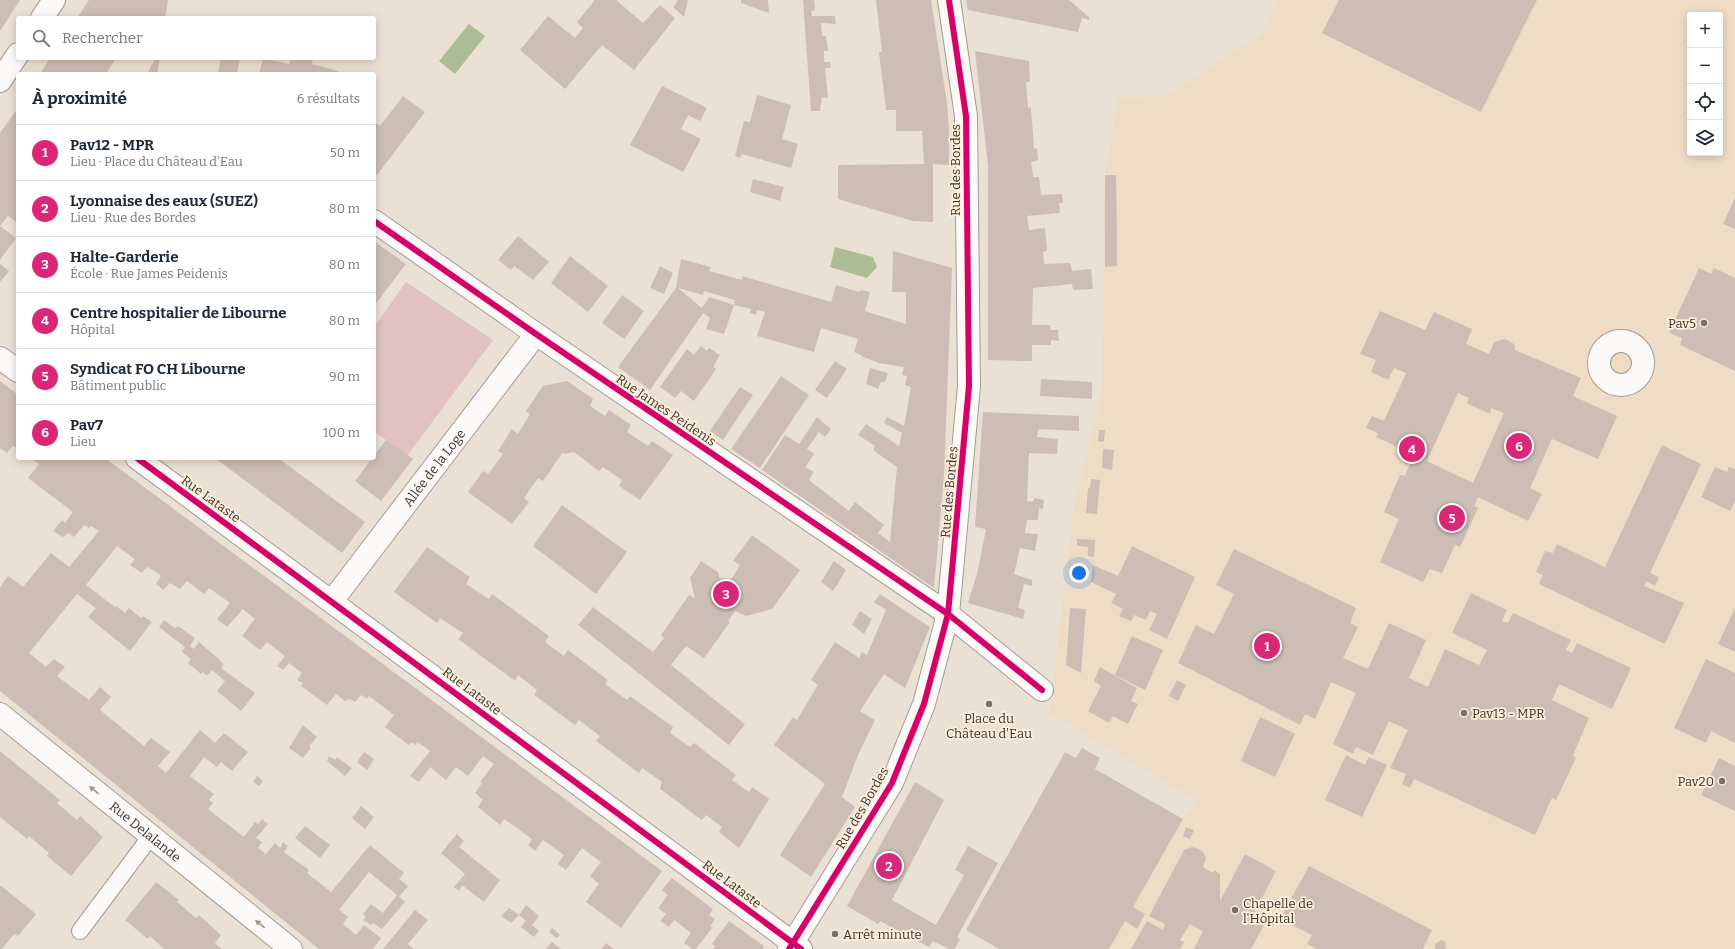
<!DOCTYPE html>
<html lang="fr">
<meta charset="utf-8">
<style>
body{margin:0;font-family:Bitter,serif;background:#f6f6f7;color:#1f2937}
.controls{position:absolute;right:12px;top:12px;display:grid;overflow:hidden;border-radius:4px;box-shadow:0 2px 10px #0003}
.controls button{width:36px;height:36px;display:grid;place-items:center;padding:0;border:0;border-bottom:1px solid #e0e1e3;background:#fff;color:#1f2937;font:20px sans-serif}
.you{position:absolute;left:1079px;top:573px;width:14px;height:14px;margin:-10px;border:3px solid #fff;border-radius:50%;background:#1a73e8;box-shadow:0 0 0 6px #1a73e833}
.badge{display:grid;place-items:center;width:26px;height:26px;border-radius:50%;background:#db2777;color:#fff;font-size:13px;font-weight:700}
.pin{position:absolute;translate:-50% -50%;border:2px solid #fff;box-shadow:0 1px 4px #0006}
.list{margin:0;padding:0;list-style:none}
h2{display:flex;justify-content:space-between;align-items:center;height:52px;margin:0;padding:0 16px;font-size:17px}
h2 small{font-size:13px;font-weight:400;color:#747a83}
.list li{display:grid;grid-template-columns:26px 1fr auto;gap:12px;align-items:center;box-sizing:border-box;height:56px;padding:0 16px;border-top:1px solid #e0e1e3}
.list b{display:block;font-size:15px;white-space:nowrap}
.list p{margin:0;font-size:13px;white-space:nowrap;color:#747a83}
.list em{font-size:13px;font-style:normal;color:#747a83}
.icon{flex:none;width:22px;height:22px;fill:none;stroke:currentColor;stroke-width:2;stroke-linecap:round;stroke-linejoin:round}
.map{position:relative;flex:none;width:1735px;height:949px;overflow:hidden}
.search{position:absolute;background:#fff;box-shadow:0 2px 10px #0003;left:16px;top:16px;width:360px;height:44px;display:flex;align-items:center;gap:10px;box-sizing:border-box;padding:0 14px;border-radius:4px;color:#747a83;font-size:15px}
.panel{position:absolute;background:#fff;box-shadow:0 2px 10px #0003;left:16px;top:72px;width:360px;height:388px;border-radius:4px}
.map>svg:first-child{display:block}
.built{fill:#eedcc7;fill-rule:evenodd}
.green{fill:#e1c2c0}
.water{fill:#aabd94}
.building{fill:#cebdb4;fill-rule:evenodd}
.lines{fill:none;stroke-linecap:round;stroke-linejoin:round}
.lane-casing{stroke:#a49c93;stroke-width:18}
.street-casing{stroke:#a49c93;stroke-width:24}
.secondary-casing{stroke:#a49c93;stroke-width:24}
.lane{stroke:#fcfaf9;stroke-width:16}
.street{stroke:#fcfaf9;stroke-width:22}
.secondary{stroke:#fcfaf9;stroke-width:22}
.cycleway-casing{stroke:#feefdd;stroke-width:8}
.cycleway{stroke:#d6006c;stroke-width:6}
.oneway{fill:#9c9792}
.poi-dot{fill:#797066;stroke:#feefdd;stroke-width:1.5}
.labels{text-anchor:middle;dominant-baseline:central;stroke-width:3.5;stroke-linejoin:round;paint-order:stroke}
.street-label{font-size:13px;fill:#3b342b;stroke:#feefdd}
.poi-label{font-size:13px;fill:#3b342b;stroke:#feefdd;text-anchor:start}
</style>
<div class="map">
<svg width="1735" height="949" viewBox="0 0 1735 949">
<rect width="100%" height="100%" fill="#ebe0d4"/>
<path class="built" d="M 1279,0 L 1735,0 L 1735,949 L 1109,949 L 1183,819 L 1198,801 L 1050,713 L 1074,505 L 1102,394 L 1105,175 L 1118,98 L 1166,97 L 1262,34 ZM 1690,15 L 1720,15 L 1720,153 L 1690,153 Z"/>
<path class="green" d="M 406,282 L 493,340 L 407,456 L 374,431 L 374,327 Z"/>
<g class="water">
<path d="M 469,24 L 485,36 L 455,74 L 439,61 Z"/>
<path d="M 835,247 L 873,257 L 877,267 L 867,278 L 830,267 Z"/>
</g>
<g class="building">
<path d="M 0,0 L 20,0 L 0,31 Z"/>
<path d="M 89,0 L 168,0 L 165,18 L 77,18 Z"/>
<path d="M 595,0 L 616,0 L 643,23 L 660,5 L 675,18 L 634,70 L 602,45 L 565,89 L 520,50 L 548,16 L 575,38 L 583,28 L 577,22 Z"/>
<path d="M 676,0 L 688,0 L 684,17 L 673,7 L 678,1 Z"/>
<path d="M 741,0 L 768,0 L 769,13 L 741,3 Z"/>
<path d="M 803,0 L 814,0 L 815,10 L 811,11 L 812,16 L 835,16 L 836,24 L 821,23 L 822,36 L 826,36 L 828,51 L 824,51 L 824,62 L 830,62 L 831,68 L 825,68 L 828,98 L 822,97 L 820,111 L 811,111 Z"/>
<path d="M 876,0 L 931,0 L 947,103 L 949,130 L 949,165 L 933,164 L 933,222 L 913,221 L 838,199 L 838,165 L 924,164 L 922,131 L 896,131 L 896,110 L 886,110 L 879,52 L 882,52 Z"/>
<path d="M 966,0 L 1069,0 L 1089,17 L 1089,20 L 1082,18 L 1078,32 L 968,10 Z"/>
<path d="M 1339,0 L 1537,0 L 1481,112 L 1322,33 Z"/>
<path d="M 975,51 L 1029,61 L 1030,82 L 1026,82 L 1028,108 L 1031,107 L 1034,149 L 1037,148 L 1038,160 L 1031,162 L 1033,177 L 1039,177 L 1041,195 L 1062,194 L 1063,203 L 1059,203 L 1060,213 L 1027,216 L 1029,230 L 1045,228 L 1047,251 L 1043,252 L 1044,264 L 1070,263 L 1072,271 L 1091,269 L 1093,289 L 1073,290 L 1072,284 L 1033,288 L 1032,325 L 1050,325 L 1051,330 L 1058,330 L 1059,341 L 1051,340 L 1051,345 L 1032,345 L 1032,361 L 988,360 L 988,165 Z"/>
<path d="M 50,58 L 116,58 L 106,74 L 40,74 Z"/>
<path d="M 221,58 L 240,58 L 237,74 L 218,74 Z"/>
<path d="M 263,58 L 289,64 L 291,58 L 313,58 L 312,64 L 338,71 L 337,74 L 259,74 Z"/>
<path d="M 155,59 L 160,59 L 157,74 L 147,74 Z"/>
<path d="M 662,86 L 707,108 L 700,121 L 688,115 L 681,129 L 701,139 L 683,172 L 630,145 Z"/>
<path d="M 757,95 L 791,105 L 782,139 L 798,144 L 791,168 L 742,154 L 740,158 L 735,156 L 744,121 L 750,122 Z"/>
<path d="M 403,96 L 425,112 L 377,175 L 374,173 L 374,122 L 380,126 Z"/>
<path d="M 18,108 L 18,223 L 8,216 L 0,226 L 16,238 L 0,260 L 0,133 Z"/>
<path d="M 1105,175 L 1116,175 L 1117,233 L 1117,266 L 1105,267 Z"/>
<path d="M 753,179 L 784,187 L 780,201 L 750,192 Z"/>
<path d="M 1735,198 L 1735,229 L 1723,224 Z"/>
<path d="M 518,236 L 549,262 L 533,280 L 514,266 L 511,270 L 498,260 Z"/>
<path d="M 374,241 L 406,264 L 374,306 Z"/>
<path d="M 893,251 L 952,268 L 944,475 L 934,588 L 762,470 L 785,435 L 799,444 L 817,417 L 831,429 L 825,437 L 819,432 L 807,449 L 814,454 L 805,467 L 814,472 L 809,480 L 849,511 L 855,502 L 884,525 L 878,533 L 890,542 L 897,467 L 873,450 L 875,446 L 858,435 L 866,424 L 899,446 L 902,433 L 884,423 L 887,417 L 904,426 L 911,387 L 905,385 L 907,376 L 902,375 L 904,367 L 879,363 L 861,356 L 861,355 L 854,352 L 858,339 L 821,328 L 814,352 L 757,336 L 765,312 L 757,310 L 756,315 L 750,313 L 751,309 L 734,305 L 735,300 L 704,291 L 703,295 L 678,288 L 702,308 L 709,297 L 734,305 L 724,334 L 706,329 L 710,318 L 703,313 L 650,390 L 618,367 L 676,288 L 681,259 L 711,267 L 709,271 L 742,280 L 742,276 L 831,302 L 836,285 L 859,292 L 860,290 L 870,292 L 865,311 L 906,324 L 906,292 L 892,292 Z"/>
<path d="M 570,256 L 608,286 L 588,312 L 551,283 Z"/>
<path d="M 0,264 L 9,271 L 0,282 Z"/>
<path d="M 660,266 L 673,273 L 664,294 L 650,288 Z"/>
<path d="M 1699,268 L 1711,274 L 1714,268 L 1735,278 L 1735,371 L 1680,345 L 1682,338 L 1669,333 Z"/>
<path d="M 622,295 L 644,311 L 624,339 L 602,323 Z"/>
<path d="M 1380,311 L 1425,330 L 1434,312 L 1472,329 L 1466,344 L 1489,354 L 1494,342 L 1505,339 L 1514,344 L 1515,350 L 1581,378 L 1573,396 L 1617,416 L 1598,459 L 1552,439 L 1530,488 L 1542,494 L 1528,521 L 1478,497 L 1474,506 L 1478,508 L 1460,547 L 1455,545 L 1442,573 L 1430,569 L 1423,582 L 1380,562 L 1399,519 L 1384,512 L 1400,475 L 1405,476 L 1414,454 L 1376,437 L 1378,433 L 1366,428 L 1372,416 L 1384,421 L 1406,373 L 1394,368 L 1388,380 L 1371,372 L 1376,360 L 1360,354 ZM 1458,393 L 1469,398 L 1467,403 L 1490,414 L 1491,408 L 1504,413 L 1473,483 L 1427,461 Z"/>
<path d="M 701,346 L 707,351 L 709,348 L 720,355 L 713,367 L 716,369 L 694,401 L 681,391 L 675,398 L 660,387 L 687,349 L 694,355 Z"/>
<path d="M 835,361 L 847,369 L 827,398 L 815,390 Z"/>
<path d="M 870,368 L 888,373 L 885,382 L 881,382 L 878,389 L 866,384 Z"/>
<path d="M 781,376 L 809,395 L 760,468 L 731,449 Z"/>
<path d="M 1041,379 L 1092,382 L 1092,399 L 1040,396 Z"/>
<path d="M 0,381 L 18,395 L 18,449 L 13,446 L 7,453 L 0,448 Z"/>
<path d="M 567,381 L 593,399 L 590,406 L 605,416 L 609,410 L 631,425 L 627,432 L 648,446 L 652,441 L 673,455 L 640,500 L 619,486 L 622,480 L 603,467 L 599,471 L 574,452 L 564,454 L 563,452 L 543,481 L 538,478 L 524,498 L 529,502 L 512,524 L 468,492 L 483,471 L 488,474 L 503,454 L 498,451 L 512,429 L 518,434 L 530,414 L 526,411 L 543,386 Z"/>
<path d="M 740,387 L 753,395 L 723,440 L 710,431 Z"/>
<path d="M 983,412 L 1079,416 L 1079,431 L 1038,429 L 1037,437 L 1058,439 L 1057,454 L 1029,453 L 1027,501 L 1032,502 L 1035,498 L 1044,500 L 1043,509 L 1039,508 L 1038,520 L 1027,520 L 1025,533 L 1038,534 L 1035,551 L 1020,548 L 1014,574 L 1032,580 L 1032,586 L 1024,584 L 1018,608 L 1025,610 L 1023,619 L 968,603 L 978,570 L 986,529 L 975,527 Z"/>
<path d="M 1099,430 L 1105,430 L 1104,442 L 1098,441 Z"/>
<path d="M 386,440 L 413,459 L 381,501 L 355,481 Z"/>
<path d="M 1662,445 L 1701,464 L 1650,573 L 1659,577 L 1655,586 L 1646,581 L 1644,586 L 1684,603 L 1665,644 L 1539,584 L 1543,575 L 1536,572 L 1545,551 L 1553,553 L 1557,544 L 1605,567 Z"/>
<path d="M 1103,449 L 1114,450 L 1112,470 L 1102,468 Z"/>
<path d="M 30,458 L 105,458 L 662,871 L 621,928 L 586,902 L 599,884 L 590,876 L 601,862 L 582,848 L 566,870 L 558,864 L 564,855 L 543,840 L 535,851 L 528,845 L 532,839 L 504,819 L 500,825 L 478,807 L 483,800 L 475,793 L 482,783 L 480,782 L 494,764 L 483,756 L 468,776 L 456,767 L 446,780 L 430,767 L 419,782 L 410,776 L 430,751 L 417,742 L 416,745 L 412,742 L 409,745 L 385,727 L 394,715 L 369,696 L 367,699 L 361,695 L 355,702 L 349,699 L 345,701 L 336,694 L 327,705 L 301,686 L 303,683 L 297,680 L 302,673 L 289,663 L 283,670 L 277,666 L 285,656 L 267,642 L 260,650 L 242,636 L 255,619 L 243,609 L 227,627 L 217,619 L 230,603 L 209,588 L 204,594 L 187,581 L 180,589 L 170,583 L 163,590 L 156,584 L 161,576 L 158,573 L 147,567 L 142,573 L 130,565 L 135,559 L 117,546 L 86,585 L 115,607 L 116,606 L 125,613 L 129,608 L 141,618 L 143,616 L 152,622 L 130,651 L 88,617 L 96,608 L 77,594 L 29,653 L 46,667 L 54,659 L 65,667 L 57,676 L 89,700 L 100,687 L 111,697 L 100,710 L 144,746 L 151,738 L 170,752 L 158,766 L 166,773 L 200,730 L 215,743 L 224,733 L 248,752 L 232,771 L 221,762 L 217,767 L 204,757 L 190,776 L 214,794 L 209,800 L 213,803 L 208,809 L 244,837 L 255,822 L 258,824 L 262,819 L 268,824 L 256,838 L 262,842 L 258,848 L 266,854 L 275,843 L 280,848 L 283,842 L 288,846 L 284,852 L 309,870 L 307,873 L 331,892 L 370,845 L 404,873 L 399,879 L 408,886 L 399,897 L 405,902 L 382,929 L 373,923 L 371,925 L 363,920 L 366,917 L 363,914 L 371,904 L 383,913 L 397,895 L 369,872 L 339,910 L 348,917 L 343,924 L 356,935 L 364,925 L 381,938 L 373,949 L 319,949 L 0,691 L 0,587 L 8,576 L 23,587 L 51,553 L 69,567 L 99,531 L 91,526 L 89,528 L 84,525 L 74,537 L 68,533 L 63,537 L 53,531 L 62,520 L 65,523 L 73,512 L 28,478 L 39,464 Z"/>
<path d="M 215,458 L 278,458 L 365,522 L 342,553 Z"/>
<path d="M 1715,467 L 1727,472 L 1729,467 L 1735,469 L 1735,501 L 1730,511 L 1701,497 Z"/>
<path d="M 1091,479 L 1100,480 L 1097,514 L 1086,513 L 1088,488 L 1090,488 Z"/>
<path d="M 562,505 L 627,552 L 596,594 L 533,546 Z"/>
<path d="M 752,535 L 800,570 L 772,609 L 746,616 L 735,611 L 728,621 L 730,622 L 704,658 L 686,646 L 671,665 L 745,724 L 729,745 L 578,625 L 593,607 L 653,652 L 664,638 L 661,635 L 689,595 L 695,598 L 690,578 L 701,561 L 719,573 L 719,578 L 731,580 L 740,565 L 733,561 Z"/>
<path d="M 1077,539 L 1095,540 L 1094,557 L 1088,556 L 1088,547 L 1077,546 Z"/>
<path d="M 1132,546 L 1195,577 L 1167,639 L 1149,630 L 1157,614 L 1150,611 L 1146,620 L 1134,615 L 1131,621 L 1119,616 L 1123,609 L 1111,603 L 1116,594 L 1091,582 L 1093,565 L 1118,576 Z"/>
<path d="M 427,547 L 470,577 L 466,584 L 489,599 L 492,594 L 549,636 L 545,642 L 564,656 L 568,650 L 608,680 L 605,684 L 627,700 L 630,696 L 673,727 L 670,733 L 690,747 L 694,743 L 736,775 L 732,780 L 749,792 L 752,787 L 769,799 L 739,848 L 719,832 L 722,827 L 706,815 L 702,820 L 660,789 L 662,782 L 642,768 L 639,773 L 596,741 L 600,736 L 579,720 L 575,725 L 534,695 L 537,690 L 518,675 L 515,681 L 458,639 L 463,633 L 440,618 L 437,623 L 394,592 Z"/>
<path d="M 1234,549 L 1356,608 L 1350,623 L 1358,627 L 1343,658 L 1368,669 L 1389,623 L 1426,640 L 1409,678 L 1428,687 L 1445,649 L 1479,665 L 1487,650 L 1452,633 L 1471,593 L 1507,610 L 1502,621 L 1508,623 L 1513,613 L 1571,640 L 1566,650 L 1572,653 L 1577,643 L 1631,668 L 1612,709 L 1559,684 L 1552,700 L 1589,718 L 1573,755 L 1576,758 L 1556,800 L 1552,798 L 1535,835 L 1414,779 L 1410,788 L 1402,784 L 1406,774 L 1390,768 L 1408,730 L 1389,721 L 1373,755 L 1356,747 L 1353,754 L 1333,744 L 1356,693 L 1331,682 L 1315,719 L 1305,714 L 1300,725 L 1178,663 L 1196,625 L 1214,634 L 1234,594 L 1216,585 Z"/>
<path d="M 834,561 L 846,570 L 833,591 L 821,582 Z"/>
<path d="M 880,594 L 930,627 L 905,688 L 884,674 L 860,711 L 875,720 L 858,755 L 842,797 L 855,807 L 811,877 L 780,855 L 825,784 L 774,745 L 793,717 L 797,720 L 818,685 L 811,680 L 835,642 L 859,658 L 862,652 L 867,655 L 886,610 L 874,602 Z"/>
<path d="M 1070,608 L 1086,609 L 1081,673 L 1066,665 Z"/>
<path d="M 1735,608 L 1735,652 L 1718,644 Z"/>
<path d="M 860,611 L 872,619 L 864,634 L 852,625 Z"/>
<path d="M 164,620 L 175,628 L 178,626 L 195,638 L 190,646 L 194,649 L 199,642 L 224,664 L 221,668 L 255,693 L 241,711 L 217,691 L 225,681 L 212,670 L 207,676 L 203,672 L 201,674 L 188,663 L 191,659 L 182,652 L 185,647 L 159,627 Z"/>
<path d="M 1132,636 L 1163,650 L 1145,690 L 1115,675 Z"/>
<path d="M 1706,659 L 1735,673 L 1735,743 L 1711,731 L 1706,743 L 1674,728 Z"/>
<path d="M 1100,667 L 1137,688 L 1131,701 L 1138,704 L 1128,724 L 1113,716 L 1109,723 L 1088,711 L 1101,686 L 1094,681 Z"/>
<path d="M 1177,680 L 1186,685 L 1178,701 L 1169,696 Z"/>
<path d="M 1260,717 L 1295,734 L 1275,777 L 1241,761 Z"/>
<path d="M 303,725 L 317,737 L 309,746 L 311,748 L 303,758 L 289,748 Z"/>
<path d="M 1082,748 L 1100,758 L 1095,769 L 1183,819 L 1133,907 L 1145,914 L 1137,929 L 1125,921 L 1109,949 L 999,949 L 966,930 L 1065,752 L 1076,758 Z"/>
<path d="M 0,751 L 60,800 L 57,803 L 77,820 L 80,816 L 103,837 L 71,876 L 47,856 L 49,853 L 29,836 L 27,839 L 0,817 Z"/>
<path d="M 364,752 L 374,759 L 367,770 L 357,762 Z"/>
<path d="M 1346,755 L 1365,765 L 1369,757 L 1387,765 L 1362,817 L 1325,800 Z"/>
<path d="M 329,756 L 335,760 L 337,757 L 352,768 L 345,776 L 327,761 Z"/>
<path d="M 1719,758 L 1735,766 L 1735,811 L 1701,795 Z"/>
<path d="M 257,776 L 263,781 L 259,786 L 253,782 Z"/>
<path d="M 915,782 L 944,800 L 892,900 L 936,925 L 964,875 L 955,870 L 968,846 L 998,863 L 957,937 L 960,939 L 955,949 L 949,949 L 933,941 L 929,947 L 880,921 L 878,924 L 847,906 Z"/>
<path d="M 361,806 L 374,817 L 365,829 L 352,818 Z"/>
<path d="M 305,826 L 330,845 L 320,858 L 295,838 Z"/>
<path d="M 1186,827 L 1194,830 L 1190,839 L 1183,836 Z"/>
<path d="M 457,834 L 464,841 L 459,847 L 500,880 L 484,902 L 462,885 L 459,891 L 454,887 L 465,874 L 441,853 Z"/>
<path d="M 1192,847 L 1199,849 L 1203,852 L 1206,858 L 1203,867 L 1213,873 L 1214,870 L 1220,874 L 1220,901 L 1245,854 L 1276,871 L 1251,919 L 1264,925 L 1251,949 L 1194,949 L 1203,931 L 1190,924 L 1180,940 L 1184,942 L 1180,949 L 1131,949 L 1147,921 L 1163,930 L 1165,924 L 1149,916 L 1184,850 Z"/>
<path d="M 1309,866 L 1432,930 L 1423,949 L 1317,949 L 1307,944 L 1312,935 L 1280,919 Z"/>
<path d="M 672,878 L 713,909 L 709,915 L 715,919 L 710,926 L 712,928 L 696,949 L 693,949 L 684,943 L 691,933 L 677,922 L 674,920 L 669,927 L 660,921 L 666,914 L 658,908 L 668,895 L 662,890 Z"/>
<path d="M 156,882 L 179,900 L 177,902 L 196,918 L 199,915 L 221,935 L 215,943 L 222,949 L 164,949 L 150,936 L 148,939 L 125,920 Z"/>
<path d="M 0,885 L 36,914 L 18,936 L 14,934 L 2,949 L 0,949 Z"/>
<path d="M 526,905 L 539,916 L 532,925 L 539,931 L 534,937 L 521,927 L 526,921 L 519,915 Z"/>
<path d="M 509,908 L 519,915 L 511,923 L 501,916 Z"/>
<path d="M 415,910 L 428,920 L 408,944 L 414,949 L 383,949 Z"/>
<path d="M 729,921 L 764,946 L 763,949 L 713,949 L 715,946 L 712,944 Z"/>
<path d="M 552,928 L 560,935 L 557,938 L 549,932 Z"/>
<path d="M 1441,940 L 1445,942 L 1446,949 L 1435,949 L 1435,944 Z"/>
<path d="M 552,942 L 561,949 L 546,949 Z"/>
<path d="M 606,943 L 614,949 L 601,949 Z"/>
</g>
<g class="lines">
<defs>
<path id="lane" d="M 80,931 L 151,836"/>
<g id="street">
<path d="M 374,221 L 536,334 L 948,614 L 1042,690"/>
<circle cx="1621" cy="363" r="22"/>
<path id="s1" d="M 332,601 L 536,334"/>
<path id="s2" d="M 0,714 L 291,949"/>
<path d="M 789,949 L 892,783 L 924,704 L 948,614 L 969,386 L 966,116 L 949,0"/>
</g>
<g id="secondary">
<path d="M 42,18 L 54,0"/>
<path d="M 0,81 L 18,54"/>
<path d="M 0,358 L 18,371"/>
<path d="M 137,458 L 801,949"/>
</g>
</defs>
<use href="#lane" class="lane-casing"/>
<use href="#street" class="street-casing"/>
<use href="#secondary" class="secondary-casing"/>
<use href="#lane" class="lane"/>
<use href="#street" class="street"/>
<use href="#secondary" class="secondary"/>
<defs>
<g id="cycleway">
<path d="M 374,221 L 536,334 L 948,614 L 1042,690"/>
<path d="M 137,458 L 801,949"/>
<path d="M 789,949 L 892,783 L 924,704 L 948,614 L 969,386 L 966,116 L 949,0"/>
</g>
</defs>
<use href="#cycleway" class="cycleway-casing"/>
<use href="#cycleway" class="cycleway"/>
</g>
<defs><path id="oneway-solid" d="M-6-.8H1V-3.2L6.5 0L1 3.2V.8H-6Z"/></defs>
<g class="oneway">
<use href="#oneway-solid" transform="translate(94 790) rotate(-141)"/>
<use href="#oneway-solid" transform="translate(260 924) rotate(-141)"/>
</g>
<g class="poi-dot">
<circle cx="1704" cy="323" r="4"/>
<circle cx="989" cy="704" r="4"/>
<circle cx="1464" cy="713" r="4"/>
<circle cx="1722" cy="781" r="4"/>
<circle cx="1235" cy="910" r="4"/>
<circle cx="835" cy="934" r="4"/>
</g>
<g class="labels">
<g class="street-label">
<text transform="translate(955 170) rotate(-90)">Rue des Bordes</text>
<text transform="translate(666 410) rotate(34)">Rue James Peidenis</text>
<text stroke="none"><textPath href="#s1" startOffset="168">Allée de la Loge</textPath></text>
<text transform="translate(949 492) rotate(-85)">Rue des Bordes</text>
<text transform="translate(211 499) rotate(36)">Rue Lataste</text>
<text transform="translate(472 691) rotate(37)">Rue Lataste</text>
<text transform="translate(862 808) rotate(-60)">Rue des Bordes</text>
<text stroke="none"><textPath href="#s2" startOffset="187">Rue Delalande</textPath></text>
<text transform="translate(732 884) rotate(37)">Rue Lataste</text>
</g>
<g class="poi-label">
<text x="1696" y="323" text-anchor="end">Pav5</text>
<text x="1472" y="713">Pav13 - MPR</text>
<text x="989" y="718" text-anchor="middle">Place du<tspan x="989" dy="15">Château d'Eau</tspan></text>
<text x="1714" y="781" text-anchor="end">Pav20</text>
<text x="1243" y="903">Chapelle de<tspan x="1243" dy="15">l'Hôpital</tspan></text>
<text x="843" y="934">Arrêt minute</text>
</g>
</g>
</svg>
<div class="controls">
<button>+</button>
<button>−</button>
<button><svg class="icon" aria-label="locate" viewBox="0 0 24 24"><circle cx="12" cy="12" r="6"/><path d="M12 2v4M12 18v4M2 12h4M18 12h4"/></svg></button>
<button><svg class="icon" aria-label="layers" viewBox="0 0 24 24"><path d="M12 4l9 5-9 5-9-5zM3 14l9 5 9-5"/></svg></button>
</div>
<div class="you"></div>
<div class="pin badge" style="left:1267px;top:646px">1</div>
<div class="pin badge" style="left:889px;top:866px">2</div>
<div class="pin badge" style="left:726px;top:594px">3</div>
<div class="pin badge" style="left:1412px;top:449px">4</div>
<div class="pin badge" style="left:1452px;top:518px">5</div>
<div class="pin badge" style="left:1519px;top:446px">6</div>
<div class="search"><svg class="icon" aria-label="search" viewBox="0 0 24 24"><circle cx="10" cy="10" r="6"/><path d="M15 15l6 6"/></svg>Rechercher</div>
<section class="panel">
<h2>À proximité<small>6 résultats</small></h2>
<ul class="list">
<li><span class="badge">1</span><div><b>Pav12 - MPR</b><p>Lieu · Place du Château d'Eau</p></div><em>50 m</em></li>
<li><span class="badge">2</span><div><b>Lyonnaise des eaux (SUEZ)</b><p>Lieu · Rue des Bordes</p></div><em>80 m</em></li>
<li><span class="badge">3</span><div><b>Halte-Garderie</b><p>École · Rue James Peidenis</p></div><em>80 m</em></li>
<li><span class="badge">4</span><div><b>Centre hospitalier de Libourne</b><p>Hôpital</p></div><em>80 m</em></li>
<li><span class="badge">5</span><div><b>Syndicat FO CH Libourne</b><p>Bâtiment public</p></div><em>90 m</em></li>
<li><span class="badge">6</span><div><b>Pav7</b><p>Lieu</p></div><em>100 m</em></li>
</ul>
</section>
</div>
